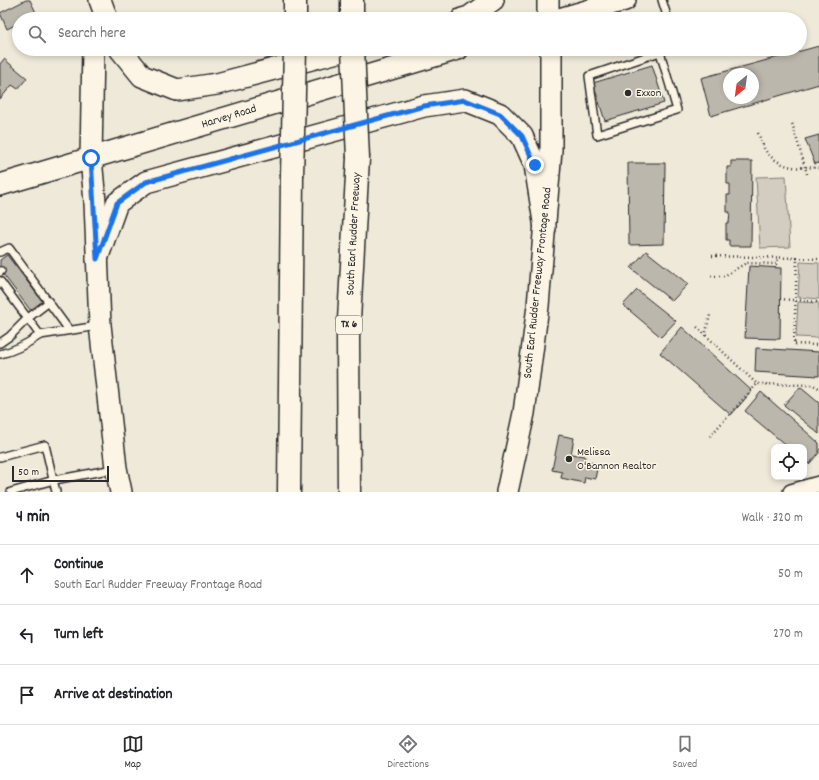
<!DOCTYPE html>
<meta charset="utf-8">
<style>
body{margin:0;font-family:Dekko,sans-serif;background:#f2f2f2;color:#202124}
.controls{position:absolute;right:12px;bottom:12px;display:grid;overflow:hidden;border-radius:8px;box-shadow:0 2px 6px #0003}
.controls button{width:36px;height:36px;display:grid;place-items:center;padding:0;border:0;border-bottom:1px solid #e0e0e0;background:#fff;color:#202124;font:20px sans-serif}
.compass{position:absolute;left:723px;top:68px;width:36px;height:36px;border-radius:50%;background:#fff;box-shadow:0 2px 6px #0003;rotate:209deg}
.scale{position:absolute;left:12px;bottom:10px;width:97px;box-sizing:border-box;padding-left:4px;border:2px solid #2b2b2b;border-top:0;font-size:11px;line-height:14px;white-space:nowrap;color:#2b2b2b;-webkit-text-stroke:3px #fcf5e5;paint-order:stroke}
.stop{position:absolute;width:12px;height:12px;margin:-9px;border:3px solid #1a73e8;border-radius:50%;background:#fff}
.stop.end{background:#1a73e8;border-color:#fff;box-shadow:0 1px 4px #0008}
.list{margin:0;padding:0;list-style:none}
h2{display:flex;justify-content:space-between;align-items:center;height:52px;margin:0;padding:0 16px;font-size:17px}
h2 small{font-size:13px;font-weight:400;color:#757577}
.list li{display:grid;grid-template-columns:26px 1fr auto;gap:12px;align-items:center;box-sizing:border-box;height:60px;padding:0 16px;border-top:1px solid #e0e0e0}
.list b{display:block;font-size:15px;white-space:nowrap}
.list p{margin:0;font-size:13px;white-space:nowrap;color:#757577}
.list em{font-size:13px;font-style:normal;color:#757577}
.icon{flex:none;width:22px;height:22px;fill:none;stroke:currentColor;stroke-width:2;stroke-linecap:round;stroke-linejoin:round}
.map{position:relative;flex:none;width:819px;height:492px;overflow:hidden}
.search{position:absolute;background:#fff;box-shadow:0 2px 6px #0003;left:12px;right:12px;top:12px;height:44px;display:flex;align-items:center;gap:10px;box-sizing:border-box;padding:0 14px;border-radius:22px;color:#757577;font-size:15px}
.sheet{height:232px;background:#fff}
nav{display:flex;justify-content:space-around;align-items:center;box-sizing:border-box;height:56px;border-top:1px solid #e0e0e0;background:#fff;font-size:11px;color:#757577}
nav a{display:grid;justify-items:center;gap:2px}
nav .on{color:#2b2b2b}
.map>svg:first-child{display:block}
.green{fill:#d2cdc0;stroke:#7e7c76}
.building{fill:#bcb7ac;stroke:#2b2b2b;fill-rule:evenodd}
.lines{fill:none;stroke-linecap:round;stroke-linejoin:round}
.service-casing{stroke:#2b2b2b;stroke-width:10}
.minor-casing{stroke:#2b2b2b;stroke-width:18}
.secondary-casing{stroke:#2b2b2b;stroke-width:24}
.motorway-casing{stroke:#2b2b2b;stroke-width:25}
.path{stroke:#2b2b2b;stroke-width:2.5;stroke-dasharray:1 3;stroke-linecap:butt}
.service{stroke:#fcf5e5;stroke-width:7}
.minor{stroke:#fcf5e5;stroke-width:15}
.secondary{stroke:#fcf5e5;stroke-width:21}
.motorway{stroke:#fcf5e5;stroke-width:22}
.motorway-bridge-casing{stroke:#2b2b2b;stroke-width:25;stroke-linecap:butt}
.motorway-bridge{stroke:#fcf5e5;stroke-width:22}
.route{stroke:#1a73e8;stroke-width:5}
.poi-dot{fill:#2b2b2b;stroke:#fcf5e5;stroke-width:1.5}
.labels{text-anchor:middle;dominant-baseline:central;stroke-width:3;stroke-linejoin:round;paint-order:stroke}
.shield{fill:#fcf5e5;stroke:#6a6863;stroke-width:1}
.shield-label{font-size:11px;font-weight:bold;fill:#2b2b2b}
.poi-label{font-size:12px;fill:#2b2b2b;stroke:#fcf5e5;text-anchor:start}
.street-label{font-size:12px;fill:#2b2b2b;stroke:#fcf5e5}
</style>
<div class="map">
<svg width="819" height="492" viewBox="0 0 819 492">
<rect width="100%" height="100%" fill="#efe9da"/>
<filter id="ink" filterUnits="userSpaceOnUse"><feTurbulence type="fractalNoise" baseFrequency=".025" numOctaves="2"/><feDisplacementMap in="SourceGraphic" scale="8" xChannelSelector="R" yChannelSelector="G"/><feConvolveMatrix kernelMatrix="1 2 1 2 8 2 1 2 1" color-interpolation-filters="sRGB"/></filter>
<g filter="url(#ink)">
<g class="green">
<path d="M 786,176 L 790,247 L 760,248 L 756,177 Z"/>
<path d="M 800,262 L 819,263 L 819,299 L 798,297 Z"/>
<path d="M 798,302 L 819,303 L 819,338 L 796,337 Z"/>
</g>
<g class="building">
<path d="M 26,0 L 30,0 L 39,19 L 19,19 L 19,32 L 15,25 L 7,29 L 0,13 Z"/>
<path d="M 819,46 L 819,84 L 711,116 L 701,78 ZM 729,74 L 753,74 L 753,98 L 729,98 Z"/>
<path d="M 4,59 L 27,78 L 18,89 L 12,85 L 0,99 L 0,64 Z"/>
<path d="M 652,65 L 664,103 L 605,121 L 593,83 Z"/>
<path d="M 819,135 L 819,163 L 815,164 L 805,139 Z"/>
<path d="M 731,161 L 752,161 L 751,246 L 729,246 L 729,240 L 726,240 L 726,223 L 729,223 L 730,212 L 727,212 L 727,195 L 730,195 L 730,184 L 727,184 L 727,167 L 731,167 Z"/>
<path d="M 628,163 L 665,163 L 664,244 L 629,245 Z"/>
<path d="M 646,251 L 688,284 L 672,301 L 631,268 Z"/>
<path d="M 7,255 L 43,302 L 31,311 L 0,270 L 0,260 Z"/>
<path d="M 749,266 L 781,268 L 780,339 L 745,338 Z"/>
<path d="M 637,290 L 676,321 L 661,337 L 623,305 Z"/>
<path d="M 682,327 L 752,391 L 731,415 L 660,353 Z"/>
<path d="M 756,348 L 819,352 L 819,376 L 755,372 Z"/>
<path d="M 800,387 L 819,403 L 819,434 L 784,405 Z"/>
<path d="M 761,392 L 819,443 L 819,453 L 809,464 L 804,460 L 804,447 L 788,447 L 745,411 Z"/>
<path d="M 559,435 L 574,438 L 571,454 L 585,456 L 584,461 L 598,464 L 595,479 L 585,477 L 584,483 L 561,478 L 562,472 L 552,470 Z"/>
</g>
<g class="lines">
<defs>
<g id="service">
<path d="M 662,0 L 668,19"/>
<path d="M 660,52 L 677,110 L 597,135 L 589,76 L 660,52 L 662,49"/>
<path d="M 0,252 L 9,248 L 69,330"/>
<path d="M 0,272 L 1,271"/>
<path d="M 0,281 L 40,335 L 98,326"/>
<path d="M 0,343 L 10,336 L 28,318 L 49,302"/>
<path d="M 0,354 C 15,351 27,344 40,335"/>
<path d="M 0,457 L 45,445 L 56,492"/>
<path d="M 11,492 L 54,480 L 114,469"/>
</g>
<path id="minor" d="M 791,492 L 819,484"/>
<g id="secondary">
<path d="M 100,0 L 107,19"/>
<path d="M 548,0 L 548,19"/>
<path d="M 462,19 L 469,17 L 493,0"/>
<path d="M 559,19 L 625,0"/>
<path d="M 93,49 L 91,158 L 95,202 L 100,325 L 116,468 L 121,492"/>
<path d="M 120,49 L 142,76 L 177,90 L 217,84 L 349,49"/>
<path d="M 0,185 L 458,49"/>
<path d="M 97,259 L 117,203 L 146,182 L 424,106 L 465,100 L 500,114 L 522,136 L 535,165 L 545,228"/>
<path d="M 507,492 L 524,413 L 538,306 L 551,150 L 551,49"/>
</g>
<g id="motorway">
<path d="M 295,0 L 295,19"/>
<path d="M 352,19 L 352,0"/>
<path d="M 289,492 L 292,176"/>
<path d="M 349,492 L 348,338 L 358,158"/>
</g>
</defs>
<use href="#service" class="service-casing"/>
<use href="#minor" class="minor-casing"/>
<use href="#secondary" class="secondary-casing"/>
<use href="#motorway" class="motorway-casing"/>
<g class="path">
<path d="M 758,133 C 760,138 762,143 764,148 C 771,161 790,170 805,167 L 792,123"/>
<path d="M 807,174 L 805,167 L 819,168"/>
<path d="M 712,256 L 797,258 L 794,344 L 819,345"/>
<path d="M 797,258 L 819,259"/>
<path d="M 711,276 L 724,276 L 746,263 L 776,264 L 778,258"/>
<path d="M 780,299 L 819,302"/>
<path d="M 697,327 L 757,384 L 813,385 L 819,388"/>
<path d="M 705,336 L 710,315"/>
<path d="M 710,436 L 757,384"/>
</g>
<use href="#service" class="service"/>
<use href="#minor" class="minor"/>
<use href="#secondary" class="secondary"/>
<use href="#motorway" class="motorway"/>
<defs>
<g id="motorway-bridge">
<path d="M 353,49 L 358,158"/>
<path d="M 292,176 L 295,49"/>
</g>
</defs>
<use href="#motorway-bridge" class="motorway-bridge-casing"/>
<use href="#motorway-bridge" class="motorway-bridge"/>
</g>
</g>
<g class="lines" filter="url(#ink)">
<path class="route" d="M 91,158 L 97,259 L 117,203 L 146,182 L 424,106 L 465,100 L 500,114 L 522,136 L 535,165"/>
</g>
<g class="poi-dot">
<circle cx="628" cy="93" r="4"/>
<circle cx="569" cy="459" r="4"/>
</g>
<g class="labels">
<rect class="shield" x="336" y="316" width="26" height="18" rx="3"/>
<g class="shield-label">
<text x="349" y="325">TX 6</text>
</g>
<g class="poi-label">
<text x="636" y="93">Exxon</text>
<text x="577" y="452">Melissa<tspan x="577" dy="14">O'Bannon Realtor</tspan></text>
</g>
<g class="street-label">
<text transform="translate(229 117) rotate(-17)">Harvey Road</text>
<text transform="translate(354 234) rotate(-87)">South Earl Rudder Freeway</text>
<text transform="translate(538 283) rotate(-84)">South Earl Rudder Freeway Frontage Road</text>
</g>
</g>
</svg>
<div class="controls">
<button><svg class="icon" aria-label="locate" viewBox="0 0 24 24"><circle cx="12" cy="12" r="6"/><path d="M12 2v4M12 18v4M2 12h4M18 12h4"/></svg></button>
</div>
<svg class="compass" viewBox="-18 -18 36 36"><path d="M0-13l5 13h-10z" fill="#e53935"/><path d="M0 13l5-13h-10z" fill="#757577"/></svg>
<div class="scale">50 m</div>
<div class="stop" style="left:91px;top:158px"></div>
<div class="stop end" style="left:535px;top:165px"></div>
<div class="search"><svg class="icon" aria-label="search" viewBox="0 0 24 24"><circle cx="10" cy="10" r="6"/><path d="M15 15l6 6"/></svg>Search here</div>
</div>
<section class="sheet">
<h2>4 min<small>Walk · 320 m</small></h2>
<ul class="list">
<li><svg class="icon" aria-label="ahead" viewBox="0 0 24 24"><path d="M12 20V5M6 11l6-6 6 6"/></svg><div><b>Continue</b><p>South Earl Rudder Freeway Frontage Road</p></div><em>50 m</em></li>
<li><svg class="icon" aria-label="left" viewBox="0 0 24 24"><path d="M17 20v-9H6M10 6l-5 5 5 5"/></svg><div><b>Turn left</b></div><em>270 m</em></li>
<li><svg class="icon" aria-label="arrive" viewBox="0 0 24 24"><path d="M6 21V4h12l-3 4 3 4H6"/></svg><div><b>Arrive at destination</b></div></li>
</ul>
</section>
<nav>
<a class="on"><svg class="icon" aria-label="map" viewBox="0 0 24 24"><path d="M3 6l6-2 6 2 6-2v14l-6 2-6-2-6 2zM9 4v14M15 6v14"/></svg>Map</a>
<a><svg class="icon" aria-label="directions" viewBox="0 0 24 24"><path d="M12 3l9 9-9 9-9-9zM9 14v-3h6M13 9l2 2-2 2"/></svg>Directions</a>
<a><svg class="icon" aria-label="saved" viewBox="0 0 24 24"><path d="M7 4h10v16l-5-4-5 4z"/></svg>Saved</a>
</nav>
